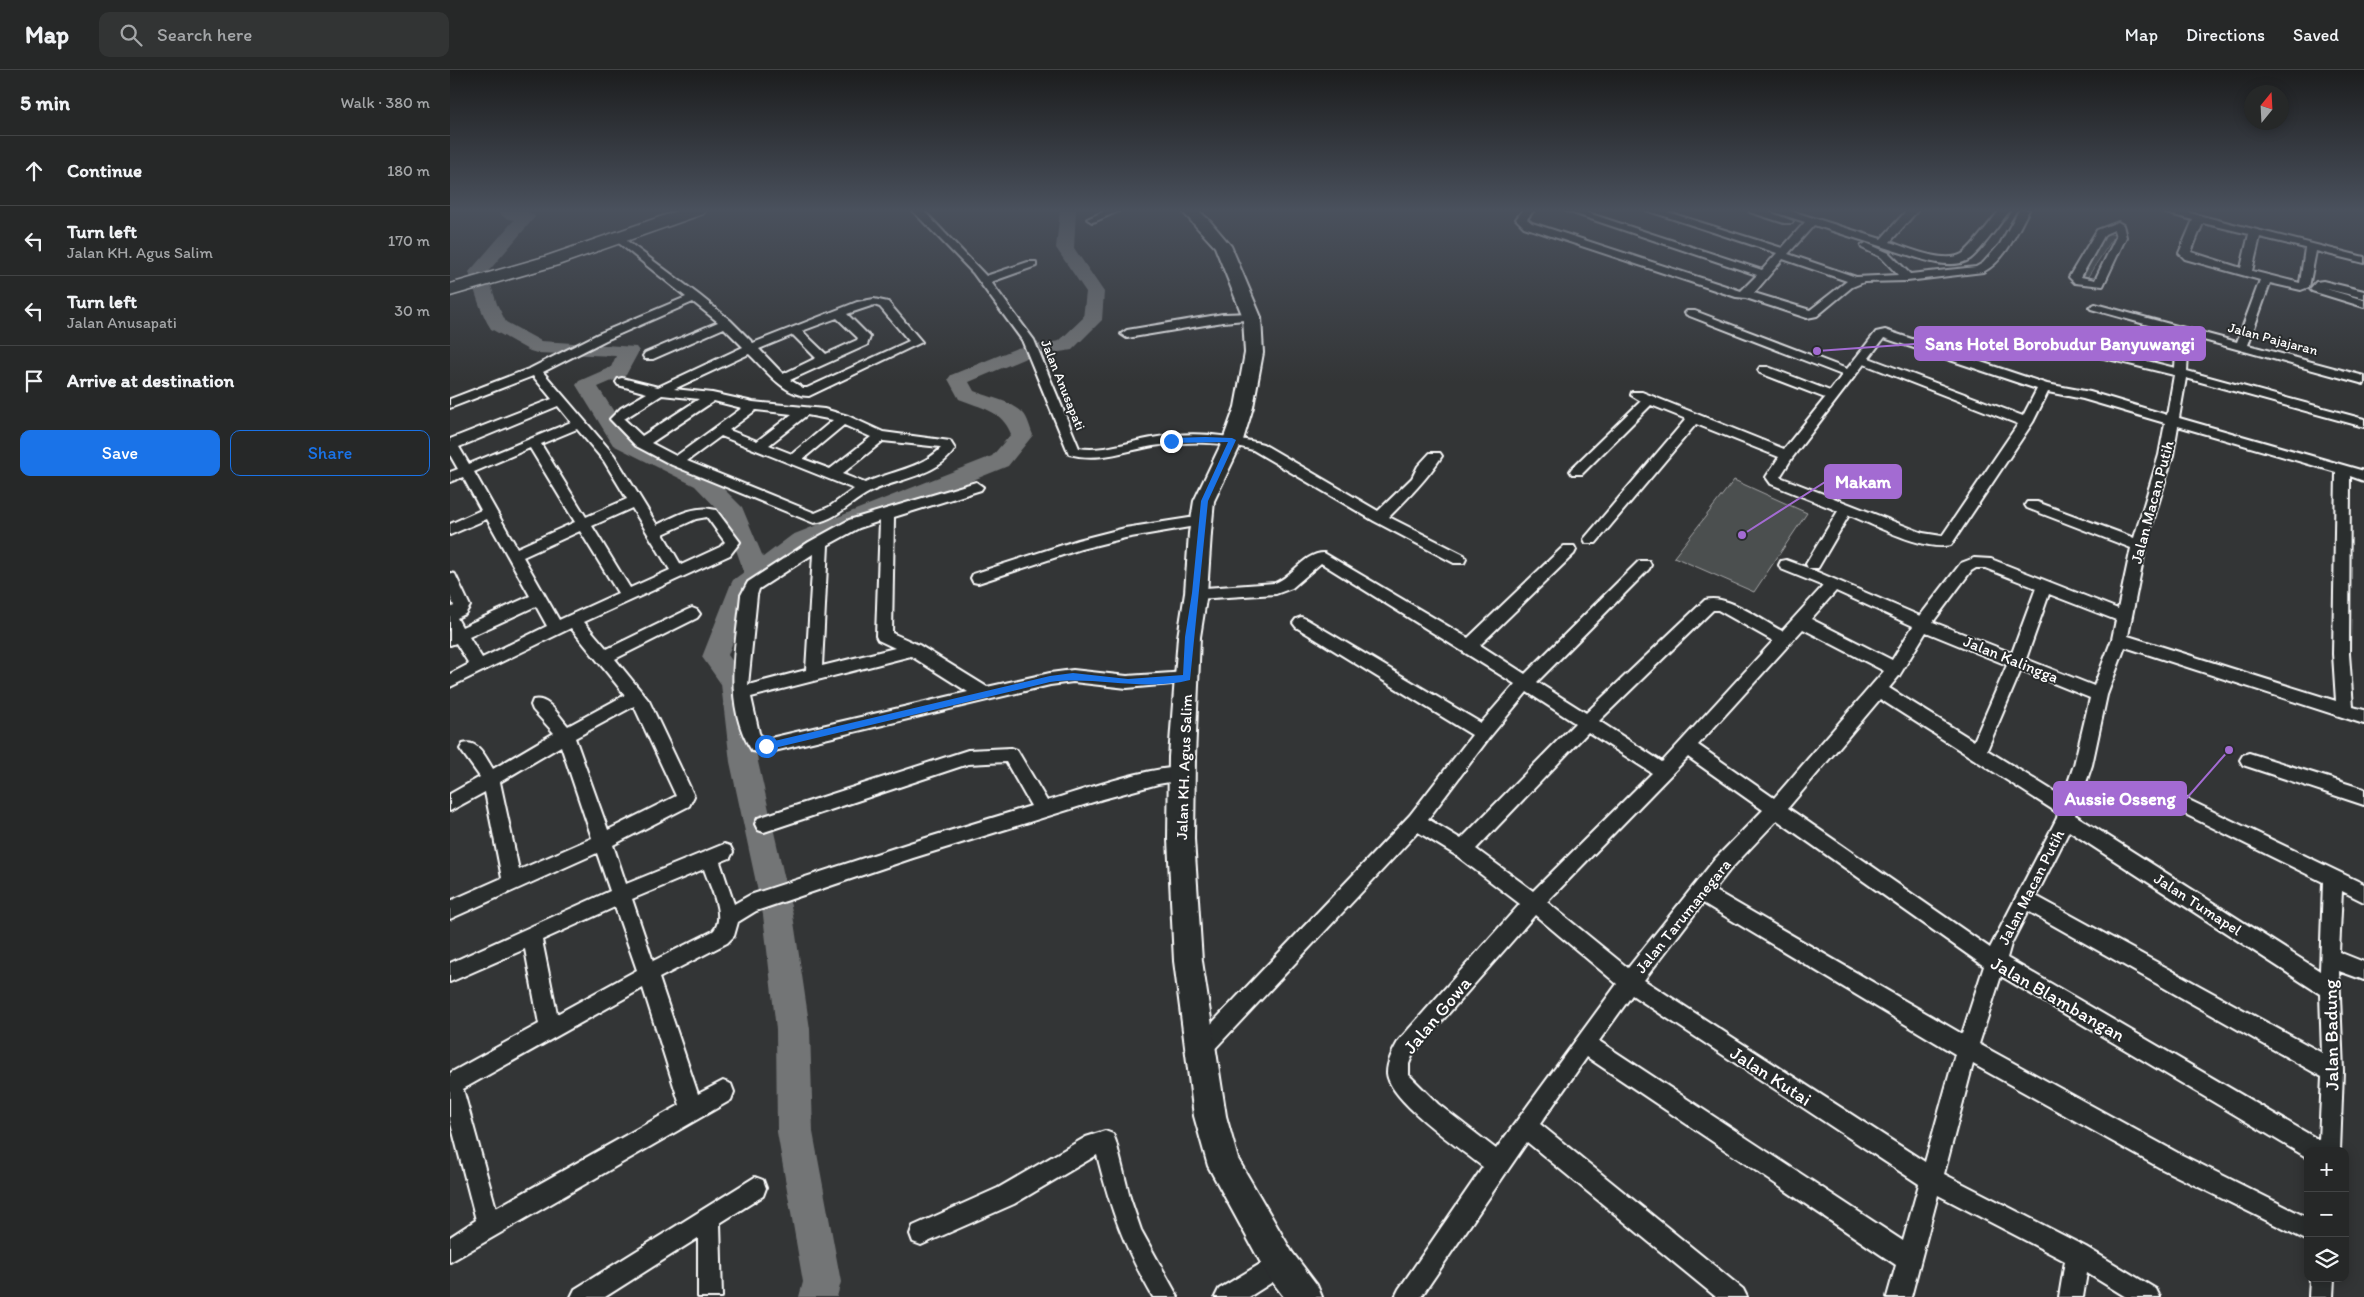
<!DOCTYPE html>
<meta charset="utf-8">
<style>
body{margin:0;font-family:Itim,sans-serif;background:#323434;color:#f1f3f6}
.controls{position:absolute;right:15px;bottom:15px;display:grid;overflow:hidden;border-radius:10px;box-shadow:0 2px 12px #0003}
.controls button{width:45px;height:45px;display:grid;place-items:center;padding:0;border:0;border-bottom:1px solid #424445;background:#262828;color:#f1f3f6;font:25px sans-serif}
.compass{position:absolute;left:1794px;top:15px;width:45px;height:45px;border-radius:50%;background:#262828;box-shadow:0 2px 12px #0003;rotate:18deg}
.stop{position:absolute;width:15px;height:15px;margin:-11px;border:4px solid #1a73e8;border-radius:50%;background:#fff}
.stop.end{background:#1a73e8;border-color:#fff;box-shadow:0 1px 5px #0008}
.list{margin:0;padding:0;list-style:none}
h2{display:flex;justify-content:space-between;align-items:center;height:65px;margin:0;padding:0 20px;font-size:21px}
h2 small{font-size:16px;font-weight:400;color:#a4a6a8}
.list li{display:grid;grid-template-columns:32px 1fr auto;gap:15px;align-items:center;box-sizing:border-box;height:70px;padding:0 20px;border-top:1px solid #424445}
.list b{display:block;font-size:19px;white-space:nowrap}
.list p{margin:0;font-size:16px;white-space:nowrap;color:#a4a6a8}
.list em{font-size:16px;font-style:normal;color:#a4a6a8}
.actions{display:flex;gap:10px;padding:15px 20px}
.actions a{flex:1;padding:11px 0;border:1px solid #1a73e8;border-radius:10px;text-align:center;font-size:18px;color:#1a73e8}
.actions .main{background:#1a73e8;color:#fff}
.icon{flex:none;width:28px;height:28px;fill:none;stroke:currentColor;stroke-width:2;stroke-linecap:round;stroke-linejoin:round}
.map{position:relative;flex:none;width:1914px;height:1227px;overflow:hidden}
header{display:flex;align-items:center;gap:30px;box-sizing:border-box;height:70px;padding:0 25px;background:#262828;border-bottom:1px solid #424445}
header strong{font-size:24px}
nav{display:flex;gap:28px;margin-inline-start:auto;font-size:18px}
.search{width:350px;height:45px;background:#323434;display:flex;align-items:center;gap:12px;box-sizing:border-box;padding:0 18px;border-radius:10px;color:#a4a6a8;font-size:19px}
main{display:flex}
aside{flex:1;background:#262828}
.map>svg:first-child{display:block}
.green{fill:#4c4f50;stroke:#a6a7a8}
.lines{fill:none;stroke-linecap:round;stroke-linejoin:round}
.river{fill:#737576;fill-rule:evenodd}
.street-casing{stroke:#fff;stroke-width:4}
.secondary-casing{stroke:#fff;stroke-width:4}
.highway-casing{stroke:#fff;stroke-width:3}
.street{fill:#2a2d2e;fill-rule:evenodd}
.secondary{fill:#2a2d2e;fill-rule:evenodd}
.highway{fill:#2a2d2e;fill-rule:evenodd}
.route{fill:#1a73e8}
.labels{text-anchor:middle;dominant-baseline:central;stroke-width:4;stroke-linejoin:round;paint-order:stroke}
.far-street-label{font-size:14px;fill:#fff;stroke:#2a2d2e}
.street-label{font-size:16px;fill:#fff;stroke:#2a2d2e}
.near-street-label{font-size:19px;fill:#fff;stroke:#2a2d2e}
.leader{fill:none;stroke:#a36bd2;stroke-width:2}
.callout-dot{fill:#a36bd2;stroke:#2a2d2e;stroke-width:2}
.callout{fill:#a36bd2;stroke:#a36bd2;stroke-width:2}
.callout-label{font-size:18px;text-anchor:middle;font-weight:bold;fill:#fff}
</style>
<header>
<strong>Map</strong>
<div class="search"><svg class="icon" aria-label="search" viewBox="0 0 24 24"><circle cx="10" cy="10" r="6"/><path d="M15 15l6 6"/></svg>Search here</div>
<nav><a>Map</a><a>Directions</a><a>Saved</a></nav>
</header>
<main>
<aside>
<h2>5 min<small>Walk · 380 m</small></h2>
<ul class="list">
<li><svg class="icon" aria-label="ahead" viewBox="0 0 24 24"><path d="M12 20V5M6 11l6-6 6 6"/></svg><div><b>Continue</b></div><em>180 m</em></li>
<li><svg class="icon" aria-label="left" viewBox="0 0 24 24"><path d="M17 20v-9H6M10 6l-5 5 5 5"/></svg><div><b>Turn left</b><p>Jalan KH. Agus Salim</p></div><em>170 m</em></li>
<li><svg class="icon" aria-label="left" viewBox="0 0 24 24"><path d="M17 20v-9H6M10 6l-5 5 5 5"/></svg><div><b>Turn left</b><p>Jalan Anusapati</p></div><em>30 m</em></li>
<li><svg class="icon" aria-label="arrive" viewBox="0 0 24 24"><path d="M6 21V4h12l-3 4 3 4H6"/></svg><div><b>Arrive at destination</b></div></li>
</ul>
<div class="actions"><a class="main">Save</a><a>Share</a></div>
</aside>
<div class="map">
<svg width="1914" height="1227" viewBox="0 0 1914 1227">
<rect width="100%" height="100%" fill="#333536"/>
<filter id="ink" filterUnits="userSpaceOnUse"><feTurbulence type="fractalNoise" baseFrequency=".02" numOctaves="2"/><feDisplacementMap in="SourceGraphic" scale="10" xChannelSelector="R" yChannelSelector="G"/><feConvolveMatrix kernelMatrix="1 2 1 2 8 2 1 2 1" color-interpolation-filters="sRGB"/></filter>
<g filter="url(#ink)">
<g class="green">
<path d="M 1655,163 L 1665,165 L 1637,208 L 1628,205 Z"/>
<path d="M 1284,410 L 1357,443 L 1304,522 L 1224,487 Z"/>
</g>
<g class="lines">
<path class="river" d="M 46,140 L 66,140 L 82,143 L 85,147 L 37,203 L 47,234 L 56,252 L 91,271 L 186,277 L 189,281 L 176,305 L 148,317 L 179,365 L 261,406 L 292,437 L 313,487 L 342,465 L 542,386 L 561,364 C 552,340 531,338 509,329 L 498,309 L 501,305 L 567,278 L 609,271 L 633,248 L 636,222 L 606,178 L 610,140 L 626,140 L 624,178 L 654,222 L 652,250 L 622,280 L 578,287 L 519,312 L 524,321 C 539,327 561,331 573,343 C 578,348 580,358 583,365 L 558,396 L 358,477 L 302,521 L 278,585 L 297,611 L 308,692 L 343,845 L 360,959 L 363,1062 L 391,1212 L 387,1227 L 349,1227 L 353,1212 L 327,1062 L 326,959 L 313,845 L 280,692 L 271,614 L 252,587 L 280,516 L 283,510 L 294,502 L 274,446 L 245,416 L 163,375 L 126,315 L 129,311 L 161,297 L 166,286 L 87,283 L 80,281 L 41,259 C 30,242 25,221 19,202 L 64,150 L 55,148 Z"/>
<defs>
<g id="street">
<path d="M 462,140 L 473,140 L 536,206 L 578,192 L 586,192 L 586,196 L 541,212 L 584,270 L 629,378 C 653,382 678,372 702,368 C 739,361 776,364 813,374 L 928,441 L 962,408 L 968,396 L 980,383 L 990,383 L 992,386 C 977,409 958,428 939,447 L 1014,485 L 1016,489 L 1014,493 L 1004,493 L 924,451 L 803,380 C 771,371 736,371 703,376 C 675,381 648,392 619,384 L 572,270 L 523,203 Z"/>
<path d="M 657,140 L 671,140 L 646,151 L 642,152 L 637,149 Z"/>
<path d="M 1073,140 L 1084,140 L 1077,149 L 1082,153 L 1291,221 L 1307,205 L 1114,140 L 1129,140 L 1312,200 L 1327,183 L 1196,140 L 1211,140 L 1332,178 L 1355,152 L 1324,142 L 1323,140 L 1338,140 L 1431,169 L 1457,140 L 1468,140 L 1440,172 C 1458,178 1494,194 1512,184 C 1522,178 1541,150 1550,140 L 1560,140 C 1552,151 1530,182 1520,189 C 1508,197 1488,194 1474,190 L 1364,155 L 1338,184 L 1406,207 L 1448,205 L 1431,187 L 1412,178 L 1411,176 L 1416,173 L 1439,183 L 1460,204 L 1526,197 L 1533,193 L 1550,174 L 1569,140 L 1579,140 C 1566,163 1557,189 1533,202 L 1457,211 L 1414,212 L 1402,217 L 1367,246 L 1357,248 L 1296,228 L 1286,227 L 1074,157 L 1066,149 ZM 1333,189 L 1397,211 L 1360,240 L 1304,223 Z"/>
<path d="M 1299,140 L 1314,140 L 1343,151 L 1342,153 L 1334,153 L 1300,142 Z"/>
<path d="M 1711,140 L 1728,140 L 1914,187 L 1914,193 L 1866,181 L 1859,217 L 1851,220 L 1820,213 L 1798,275 L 1914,306 L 1914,314 L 1739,266 L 1737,301 L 1914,349 L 1914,357 L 1736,308 L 1729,348 L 1914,401 L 1914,411 L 1900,406 L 1899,584 L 1903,637 L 1914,640 L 1914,654 L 1675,577 L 1657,625 L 1642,695 L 1625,745 L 1870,901 L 1873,812 L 1729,741 L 1726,736 L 1729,731 L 1735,728 L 1741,731 L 1914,814 L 1914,832 L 1892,821 L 1889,882 L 1914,892 L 1914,910 L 1889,901 L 1893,1001 L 1890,1081 L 1858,1081 L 1858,1088 L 1551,906 L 1529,974 L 1728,1083 L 1858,1148 L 1858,1171 L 1712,1099 L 1523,994 L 1494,1104 L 1636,1177 L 1706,1219 L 1710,1227 L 1676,1227 L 1637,1203 L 1633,1227 L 1609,1227 L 1615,1191 L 1488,1125 L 1461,1227 L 1437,1227 L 1446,1195 L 1137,987 L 1090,1054 L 1293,1219 L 1297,1227 L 1266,1227 L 1077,1072 L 971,1227 L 945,1227 L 949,1219 L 1033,1097 C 1011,1079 939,1031 937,1003 C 937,991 944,979 949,970 L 1070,834 L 1007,786 L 968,762 L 759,985 L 752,988 L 745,985 L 742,978 L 745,971 L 960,745 L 1022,665 L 846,557 L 843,553 L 846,549 L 851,547 L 856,549 L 1031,653 L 1065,614 L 871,493 L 842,518 L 826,524 L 746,529 L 741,527 L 738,523 L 741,519 L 825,513 C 843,506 854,483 874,483 L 1018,568 L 1114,476 L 1124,476 L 1126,480 L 1124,484 L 1030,575 L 1075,604 L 1189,491 L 1199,491 L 1201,495 L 1199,499 L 1087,612 L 1136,643 L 1255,530 C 1276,523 1313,551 1332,561 L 1373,516 L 1331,499 L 1329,495 L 1331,491 L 1336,490 L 1358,498 L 1356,494 L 1388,441 L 1321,414 L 1316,407 L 1329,387 L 1246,354 L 1146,473 L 1136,473 L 1134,469 L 1236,349 L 1201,335 L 1132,404 L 1122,404 L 1120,401 L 1122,398 L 1191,331 L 1181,325 L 1182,322 L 1192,322 L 1334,379 L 1375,328 L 1310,303 L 1308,300 L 1310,297 L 1318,297 L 1380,321 L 1392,305 L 1237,245 L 1235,243 L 1237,241 L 1245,241 L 1397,299 L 1426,262 L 1435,260 L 1597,314 L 1640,322 L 1717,345 L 1724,305 L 1646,286 L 1644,283 L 1650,279 L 1725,298 L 1727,263 L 1641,239 L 1639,237 L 1645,234 L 1787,272 L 1810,210 L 1735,189 L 1729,183 L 1743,150 L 1712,142 ZM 1753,153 L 1799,164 L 1791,198 L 1741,182 ZM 1810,167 L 1855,178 L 1850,213 L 1802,201 ZM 1434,268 L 1587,319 L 1573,346 L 1419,288 ZM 1414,294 L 1568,354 L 1492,466 L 1473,463 L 1330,407 L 1342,388 ZM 1598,322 L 1633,329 L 1715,353 L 1709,385 L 1684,468 L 1587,432 L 1577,432 L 1575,435 L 1577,438 L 1681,478 L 1668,539 L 1541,489 L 1524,488 L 1511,493 L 1470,546 L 1358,498 L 1368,498 L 1399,445 C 1425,455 1474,482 1501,475 L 1583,352 ZM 1728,356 L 1886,402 L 1883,584 L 1886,631 L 1678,566 L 1696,475 L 1723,385 ZM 1526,498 L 1535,498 L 1586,518 L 1562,583 L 1483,552 L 1521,501 ZM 1386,521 L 1463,556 L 1442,590 L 1361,549 ZM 1599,524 L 1666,550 L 1662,569 L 1644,616 L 1576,589 ZM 1263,540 L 1268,540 L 1323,571 L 1212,692 L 1149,651 ZM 1353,559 L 1434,601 L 1324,728 L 1248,675 ZM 1476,562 L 1557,595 L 1524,671 L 1439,618 L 1449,606 ZM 1571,600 L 1640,628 L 1624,695 L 1613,727 L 1537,680 ZM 1077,622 L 1125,653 L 1011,769 L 978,749 L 1039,668 ZM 1430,629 L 1608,743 L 1607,748 L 1540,878 L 1338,738 ZM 1138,662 L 1202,703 L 1083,821 L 1026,779 ZM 1238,687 L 1313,740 L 1265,789 L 1178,898 L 1097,832 ZM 1327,750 L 1534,896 L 1512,964 L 1264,820 L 1279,801 ZM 1619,761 L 1870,924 L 1872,983 L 1586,826 ZM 1253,833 L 1505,984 L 1475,1092 L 1194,910 ZM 1578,841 L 1872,1007 L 1869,1070 L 1557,888 L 1561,874 ZM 1085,845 L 1167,914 L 1046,1079 L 988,1034 L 959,1005 L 959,994 L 963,984 ZM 1182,925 L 1469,1114 L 1453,1171 L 1149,971 Z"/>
<path d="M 1668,152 L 1673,155 L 1676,167 L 1653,216 L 1625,213 L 1619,207 L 1647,160 ZM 1664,160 L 1666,167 L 1645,210 L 1631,207 L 1655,164 Z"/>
<path d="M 169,165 L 249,225 L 280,250 L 303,273 L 407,232 L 424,229 L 438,232 L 472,272 L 359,326 C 334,326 316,300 299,284 L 224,319 L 262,323 L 303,332 L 374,339 L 398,346 L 433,362 L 500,371 L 505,379 C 487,407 448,408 420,422 C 400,432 388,449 364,453 L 222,395 L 186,376 L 160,349 L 171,338 L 197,323 L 168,315 L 166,312 L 168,309 L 172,308 L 208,317 L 293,277 L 274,258 L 203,289 L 195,289 L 193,286 L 195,283 L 268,252 L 243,232 L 156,270 L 93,302 L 164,385 L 207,455 C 225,446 246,434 266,440 L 290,472 L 280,485 L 134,552 L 157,579 L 237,540 L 242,538 L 247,540 L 250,544 L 247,548 L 165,589 L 199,631 L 244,726 L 239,736 L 163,775 L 176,814 L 274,774 L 280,776 L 283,782 L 280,788 L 270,792 L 284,834 L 300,825 L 463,772 L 581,736 L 556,692 L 518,694 L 314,762 L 308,760 L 305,754 L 308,748 L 314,746 L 518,680 L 561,678 L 567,680 L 597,731 C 625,723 713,691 737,699 L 740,704 L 737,709 L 708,714 L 653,729 L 463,788 L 306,841 L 288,852 L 284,866 L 277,873 L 209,908 L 248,1024 L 273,1011 L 281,1014 L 284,1022 L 281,1030 L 0,1192 L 0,1167 L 26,1150 L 0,1050 L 0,1003 L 89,954 L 75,879 L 0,912 L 0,893 L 160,821 L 147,783 L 0,849 L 0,831 L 52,808 L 35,722 L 0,741 L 0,724 L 30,707 L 10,679 L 13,674 C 28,669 36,688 43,699 L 104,663 L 83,640 L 81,635 L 83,630 C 98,626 109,646 118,656 L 175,625 L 121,558 L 0,617 L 0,604 L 19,594 L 6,573 L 0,575 L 0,538 L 4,536 L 0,526 L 0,503 L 5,504 L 20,536 L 15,544 L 7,548 L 12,557 L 80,526 L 37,449 L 0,465 L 0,454 L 31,440 L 13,407 L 0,412 L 0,402 L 8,399 L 0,385 L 0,369 L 102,329 L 83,306 L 0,338 L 0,329 L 81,298 L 148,264 L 236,227 L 165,170 L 164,168 ZM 424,235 L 430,237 L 459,271 L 357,318 L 353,318 L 340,310 L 417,275 L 420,267 L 397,244 ZM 387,248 L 408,268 L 407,270 L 376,284 L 352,261 ZM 343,265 L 366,288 L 333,304 L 309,279 ZM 212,325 L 249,329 L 192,366 L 174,349 ZM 264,331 L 292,338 L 226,386 L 201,373 ZM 108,336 L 121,352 L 19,394 L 9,377 ZM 306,340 L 342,344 L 307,371 L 279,360 ZM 357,345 L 383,350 L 342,384 L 319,375 ZM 394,355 L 421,367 L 380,399 L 353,389 ZM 127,359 L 154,391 L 177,429 L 136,447 L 91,374 ZM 271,366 L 404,419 L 379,437 L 365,443 L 237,391 ZM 433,371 L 490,377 L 491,378 C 471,399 441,401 415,413 L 392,404 ZM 80,378 L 125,452 L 67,478 L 24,402 ZM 182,438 L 220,500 L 180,518 L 142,456 ZM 257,447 L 275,472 L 270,477 L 231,495 L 213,464 L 246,449 ZM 130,461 L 168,523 L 109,550 L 73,487 ZM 86,536 L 97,556 L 32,588 L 19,567 ZM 184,636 L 226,726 L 158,760 L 125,668 ZM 111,676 L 142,768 L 69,800 L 50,712 ZM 254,799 C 259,815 277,847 263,861 L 203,891 L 182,829 ZM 165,837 L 187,900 L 107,944 L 92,870 ZM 193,918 L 230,1035 L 46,1138 L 13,1019 Z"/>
<path d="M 1873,211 L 1914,221 L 1914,228 L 1873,218 L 1914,230 L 1914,237 L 1862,221 L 1860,219 L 1866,212 Z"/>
<path d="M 802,243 L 808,247 L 806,249 L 773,252 L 677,268 L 671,264 L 677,260 L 773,244 Z"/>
<path d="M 526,412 L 533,417 L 531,420 L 444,447 L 442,563 L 469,575 L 537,617 L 600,603 L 623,600 L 677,606 L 737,602 L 743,604 L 745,608 L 743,612 L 677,618 L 623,612 L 600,615 L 316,683 L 302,681 C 272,634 286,577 291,525 L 298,512 L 359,472 L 399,450 ZM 430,451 L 426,566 L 428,570 L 445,578 L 372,596 L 378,475 L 409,458 ZM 363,484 L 356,600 L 298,615 L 307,525 L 309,519 ZM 461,586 L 518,622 L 316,669 L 313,669 L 309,663 L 301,627 Z"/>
<path d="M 752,446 L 757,448 L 759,451 L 757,454 L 675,468 L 631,479 L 528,513 L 523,512 L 521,508 L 523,504 L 628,470 L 675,458 Z"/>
<path d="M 1799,683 L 1914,719 L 1914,735 L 1793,695 L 1790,690 L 1793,685 Z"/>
<path d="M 655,1061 L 663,1064 L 666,1072 L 680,1128 L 691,1160 L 728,1227 L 703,1227 C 674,1177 661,1141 647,1085 L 564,1134 L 471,1175 L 463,1172 L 460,1164 L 463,1156 L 548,1118 L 636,1067 Z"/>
<path d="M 305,1107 L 313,1110 L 316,1118 L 313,1126 L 270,1153 L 272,1227 L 248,1227 L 248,1168 L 155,1227 L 121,1227 L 125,1219 Z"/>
<path d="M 830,1182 L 838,1186 L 842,1194 L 838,1202 L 799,1227 L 765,1227 L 769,1219 Z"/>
<path d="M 1860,1208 L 1884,1208 L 1883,1227 L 1859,1227 Z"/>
</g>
<path id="secondary" d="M 731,140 L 748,140 L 759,150 L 781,176 L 811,247 L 813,283 L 803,337 L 793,370 L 764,431 L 761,463 L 757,523 L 750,567 L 745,687 L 744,769 L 752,891 L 776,1046 L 788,1089 L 842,1182 L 867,1215 L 872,1227 L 834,1227 L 818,1206 L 758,1096 L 744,1046 L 724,891 L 718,769 L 719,687 L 728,567 L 735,523 L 739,463 L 744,431 L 773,370 L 785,337 L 795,283 L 793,247 L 765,177 Z"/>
<path id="highway" d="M 230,140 L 256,140 L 253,144 L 108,195 L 0,226 L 0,214 L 94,187 Z"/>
</defs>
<use href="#street" class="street-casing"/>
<use href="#secondary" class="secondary-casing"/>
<use href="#highway" class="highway-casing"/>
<use href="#street" class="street"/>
<use href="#secondary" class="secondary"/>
<use href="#highway" class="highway"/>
</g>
</g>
<linearGradient id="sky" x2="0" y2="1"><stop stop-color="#1c1d1e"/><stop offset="0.45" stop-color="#4a515d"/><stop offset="1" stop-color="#4a515d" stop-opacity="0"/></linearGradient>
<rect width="1914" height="312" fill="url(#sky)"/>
<path class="route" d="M 755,367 L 782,368 L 786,370 L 758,431 L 740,610 C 694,622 646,606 600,612 L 316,680 L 313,679 L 313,674 L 316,673 L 600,606 L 623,603 L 678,609 L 733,605 L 735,567 L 742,523 L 751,431 L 778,372 L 721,373 L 718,371 L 721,368 Z"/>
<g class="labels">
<g class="far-street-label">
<text transform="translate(1823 269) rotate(15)">Jalan Pajajaran</text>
<text transform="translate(613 315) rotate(68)">Jalan Anusapati</text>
</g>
<g class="street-label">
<text transform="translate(1702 432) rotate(-75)">Jalan Macan Putih</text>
<text transform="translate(1561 589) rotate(22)">Jalan Kalingga</text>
<text transform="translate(734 697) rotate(-88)">Jalan KH. Agus Salim</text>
<text transform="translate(1581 817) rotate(-63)">Jalan Macan Putih</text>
<text transform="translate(1748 834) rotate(33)">Jalan Tumapel</text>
<text transform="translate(1233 846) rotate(-51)">Jalan Tarumanegara</text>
</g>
<g class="near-street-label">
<text transform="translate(1608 929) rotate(30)">Jalan Blambangan</text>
<text transform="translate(987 945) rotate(-50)">Jalan Gowa</text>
<text transform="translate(1881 965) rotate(-91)">Jalan Badung</text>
<text transform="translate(1321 1006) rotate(33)">Jalan Kutai</text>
</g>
</g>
<path class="leader" d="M1367 281L1465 274M1292 465L1375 412M1779 680L1736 729"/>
<g class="callout-dot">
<circle cx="1367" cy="281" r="5"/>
<circle cx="1292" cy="465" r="5"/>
<circle cx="1779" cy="680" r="5"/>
</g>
<g class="callout">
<rect x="1465" y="257" width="290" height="33" rx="5"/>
<rect x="1375" y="395" width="76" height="33" rx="5"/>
<rect x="1604" y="712" width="132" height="33" rx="5"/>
</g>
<g class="callout-label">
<text x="1610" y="280">Sans Hotel Borobudur Banyuwangi</text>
<text x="1413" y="418">Makam</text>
<text x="1670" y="735">Aussie Osseng</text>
</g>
</svg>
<div class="controls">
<button>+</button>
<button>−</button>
<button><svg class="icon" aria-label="layers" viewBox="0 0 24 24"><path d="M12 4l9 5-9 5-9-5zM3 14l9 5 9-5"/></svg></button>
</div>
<svg class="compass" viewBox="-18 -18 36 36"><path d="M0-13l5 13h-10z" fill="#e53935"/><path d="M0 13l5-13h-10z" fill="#a4a6a8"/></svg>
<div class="stop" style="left:316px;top:676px"></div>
<div class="stop end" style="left:721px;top:371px"></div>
</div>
</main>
